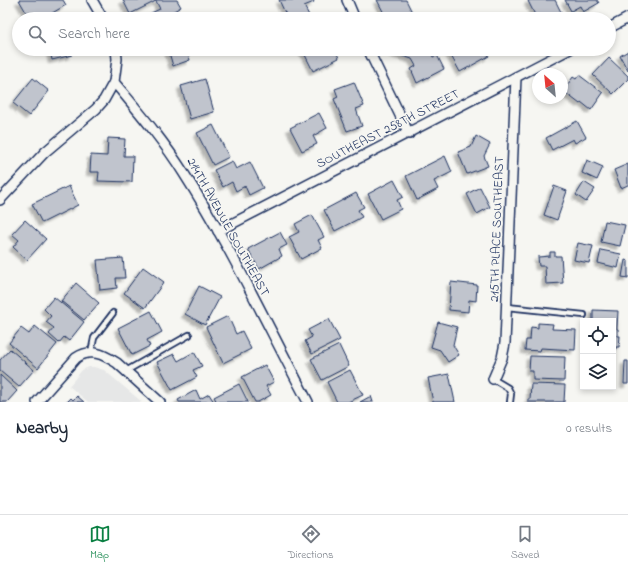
<!DOCTYPE html>
<style>
body{margin:0;font-family:"Indie Flower",sans-serif;background:#f6f6f7;color:#1f2937}
.controls{position:absolute;right:12px;bottom:12px;display:grid;overflow:hidden;border-radius:0px;box-shadow:0 2px 6px #0003}
.controls button{width:36px;height:36px;display:grid;place-items:center;padding:0;border:0;border-bottom:1px solid #e0e1e3;background:#fff;color:#1f2937;font:20px sans-serif}
.compass{position:absolute;left:532px;top:68px;width:36px;height:36px;border-radius:50%;background:#fff;box-shadow:0 2px 6px #0003;rotate:333deg}
.list{margin:0;padding:0;list-style:none}
h2{display:flex;justify-content:space-between;align-items:center;height:52px;margin:0;padding:0 16px;font-size:17px}
h2 small{font-size:13px;font-weight:400;color:#747a83}
.icon{flex:none;width:22px;height:22px;fill:none;stroke:currentColor;stroke-width:2;stroke-linecap:round;stroke-linejoin:round}
.map{position:relative;flex:none;width:628px;height:402px;overflow:hidden}
.search{position:absolute;background:#fff;box-shadow:0 2px 6px #0003;left:12px;right:12px;top:12px;height:44px;display:flex;align-items:center;gap:10px;box-sizing:border-box;padding:0 14px;border-radius:22px;color:#747a83;font-size:15px}
.sheet{height:112px;background:#fff}
nav{display:flex;justify-content:space-around;align-items:center;box-sizing:border-box;height:56px;border-top:1px solid #e0e1e3;background:#fff;font-size:11px;color:#747a83}
nav a{display:grid;justify-items:center;gap:2px}
nav .on{color:#0b8043}
.map>svg:first-child{display:block}
.built{fill:#e6e7e7}
.building{fill:#c0c4cd;stroke:#1b2f5e;filter:url(#shadow)}
.lines{fill:none;stroke-linecap:round;stroke-linejoin:round}
.lane-casing{stroke:#1b2f5e;stroke-width:8}
.street-casing{stroke:#1b2f5e;stroke-width:12}
.lane{stroke:#f6f6f2;stroke-width:4.5}
.street{stroke:#f6f6f2;stroke-width:9}
.labels{text-anchor:middle;dominant-baseline:central;stroke-width:3.5;stroke-linejoin:round;paint-order:stroke}
.street-label{font-size:13px;fill:#1b2f5e;stroke:#f6f6f2}
</style>
<div class="map">
<svg width="628" height="402" viewBox="0 0 628 402">
<defs>
<filter id="shadow"><feDropShadow dx="-3.5" dy="3.5" stdDeviation="1" flood-color="#0004"/></filter>
</defs>
<rect width="100%" height="100%" fill="#f6f6f2"/>
<filter id="ink" filterUnits="userSpaceOnUse"><feTurbulence type="fractalNoise" baseFrequency=".025" numOctaves="2"/><feDisplacementMap in="SourceGraphic" scale="8" xChannelSelector="R" yChannelSelector="G"/><feConvolveMatrix kernelMatrix="1 2 1 2 8 2 1 2 1" color-interpolation-filters="sRGB"/></filter>
<g filter="url(#ink)">
<path class="built" d="M 89,367 L 94,367 L 104,370 L 142,402 L 88,402 L 69,386 L 82,370 Z"/>
<g class="building">
<path d="M 19,0 L 63,0 L 66,5 L 42,19 L 30,19 Z"/>
<path d="M 123,0 L 177,0 L 181,7 L 172,12 L 176,19 L 165,19 L 163,16 L 158,19 L 154,19 L 151,13 L 160,9 L 156,1 L 130,14 Z"/>
<path d="M 279,0 L 313,0 L 314,2 L 304,6 L 311,19 L 288,19 Z"/>
<path d="M 377,0 L 406,0 L 413,14 L 403,19 L 387,19 Z"/>
<path d="M 530,0 L 555,0 L 562,14 L 553,18 L 553,17 L 551,18 L 551,19 L 537,19 L 528,1 Z"/>
<path d="M 565,0 L 597,0 L 599,3 L 583,12 L 580,6 L 571,11 Z"/>
<path d="M 50,49 L 70,49 L 72,55 L 52,60 Z"/>
<path d="M 168,49 L 187,49 L 190,60 L 173,66 Z"/>
<path d="M 302,49 L 335,49 L 339,58 L 313,71 Z"/>
<path d="M 394,49 L 430,49 L 433,57 L 437,55 L 444,69 L 417,83 L 411,69 L 416,66 L 412,59 L 393,53 Z"/>
<path d="M 449,49 L 485,49 L 489,56 L 460,72 L 448,50 Z"/>
<path d="M 628,51 L 628,71 L 620,56 Z"/>
<path d="M 609,58 L 628,76 L 628,79 L 613,94 L 593,75 Z"/>
<path d="M 579,75 L 603,93 L 591,110 L 581,102 L 580,104 L 563,91 L 573,77 L 576,79 Z"/>
<path d="M 33,78 L 49,91 L 29,116 L 13,103 Z"/>
<path d="M 205,79 L 214,112 L 190,119 L 181,86 Z"/>
<path d="M 354,82 L 364,106 L 356,109 L 362,126 L 347,131 L 334,99 L 338,97 L 335,89 Z"/>
<path d="M 319,113 L 327,128 L 313,136 L 317,144 L 302,151 L 290,128 Z"/>
<path d="M 577,121 L 586,137 L 575,143 L 573,139 L 552,150 L 546,138 Z"/>
<path d="M 213,125 L 229,157 L 213,165 L 197,133 Z"/>
<path d="M 476,136 L 490,144 L 484,156 L 488,166 L 467,174 L 458,152 L 471,147 Z"/>
<path d="M 108,138 L 125,139 L 124,156 L 133,156 L 132,182 L 98,181 L 99,172 L 90,172 L 91,155 L 107,156 Z"/>
<path d="M 445,156 L 452,172 L 434,181 L 438,189 L 417,200 L 406,176 Z"/>
<path d="M 587,160 L 603,167 L 597,180 L 582,173 Z"/>
<path d="M 232,161 L 236,169 L 250,162 L 263,188 L 249,195 L 245,186 L 236,191 L 232,182 L 223,187 L 214,170 Z"/>
<path d="M 628,164 L 628,185 L 621,188 L 614,170 Z"/>
<path d="M 394,180 L 403,197 L 397,200 L 401,209 L 381,219 L 368,194 Z"/>
<path d="M 584,182 L 595,189 L 586,202 L 576,195 Z"/>
<path d="M 69,186 L 78,205 L 42,223 L 32,204 Z"/>
<path d="M 554,186 L 567,191 L 557,220 L 544,215 Z"/>
<path d="M 480,187 L 490,207 L 477,214 L 467,194 Z"/>
<path d="M 356,193 L 364,207 L 358,210 L 362,217 L 335,231 L 324,210 Z"/>
<path d="M 312,215 L 324,237 L 318,240 L 322,248 L 301,259 L 289,237 L 299,232 L 295,224 Z"/>
<path d="M 25,220 L 46,239 L 27,260 L 13,247 L 19,240 L 12,234 Z"/>
<path d="M 605,221 L 625,225 L 620,246 L 601,242 Z"/>
<path d="M 280,232 L 287,245 L 279,249 L 282,256 L 259,269 L 248,249 Z"/>
<path d="M 578,243 L 593,246 L 589,263 L 574,260 Z"/>
<path d="M 601,250 L 621,254 L 618,268 L 598,263 Z"/>
<path d="M 550,252 L 555,252 L 555,256 L 561,256 L 563,283 L 546,284 L 545,266 L 539,266 L 538,257 L 550,256 Z"/>
<path d="M 123,258 L 125,278 L 116,278 L 117,288 L 100,290 L 97,260 Z"/>
<path d="M 625,260 L 628,261 L 628,278 L 622,277 Z"/>
<path d="M 143,267 L 164,282 L 145,308 L 124,293 Z"/>
<path d="M 451,282 L 477,285 L 476,301 L 469,300 L 468,312 L 449,310 Z"/>
<path d="M 76,283 L 99,303 L 84,320 L 61,301 Z"/>
<path d="M 199,286 L 220,297 L 205,325 L 185,314 Z"/>
<path d="M 54,297 L 84,322 L 69,341 L 64,337 L 59,343 L 49,334 L 54,328 L 46,322 L 51,316 L 44,309 Z"/>
<path d="M 593,310 L 618,311 L 617,329 L 618,329 L 618,336 L 620,336 L 619,347 L 616,347 L 615,356 L 613,356 L 613,321 L 593,321 Z"/>
<path d="M 151,311 L 162,332 L 147,340 L 150,346 L 132,355 L 118,328 Z"/>
<path d="M 228,316 L 236,334 L 242,331 L 251,349 L 223,363 L 206,327 Z"/>
<path d="M 329,319 L 340,340 L 312,354 L 305,341 L 312,337 L 308,330 Z"/>
<path d="M 438,322 L 457,327 L 453,345 L 459,355 L 448,362 L 440,350 L 431,347 Z"/>
<path d="M 538,323 L 553,324 L 552,329 L 576,330 L 575,350 L 541,348 L 540,351 L 525,350 L 526,340 L 530,340 L 531,327 L 538,328 Z"/>
<path d="M 35,326 L 57,344 L 38,368 L 9,343 L 21,328 L 29,334 Z"/>
<path d="M 339,345 L 349,366 L 322,380 L 311,359 Z"/>
<path d="M 10,349 L 34,370 L 19,387 L 0,371 L 0,360 Z"/>
<path d="M 194,352 L 202,366 L 193,370 L 197,377 L 172,390 L 157,362 L 174,354 L 178,361 Z"/>
<path d="M 530,356 L 565,357 L 564,381 L 533,380 L 533,371 L 529,371 Z"/>
<path d="M 625,361 L 628,361 L 628,384 L 624,384 Z"/>
<path d="M 265,365 L 274,382 L 266,386 L 271,395 L 258,402 L 255,402 L 242,377 Z"/>
<path d="M 350,370 L 363,395 L 348,402 L 337,402 L 327,382 Z"/>
<path d="M 449,374 L 455,402 L 433,402 L 428,378 Z"/>
<path d="M 0,375 L 17,391 L 7,402 L 0,402 Z"/>
<path d="M 239,384 L 248,402 L 217,402 L 214,397 Z"/>
<path d="M 531,384 L 565,385 L 564,402 L 528,402 L 528,399 L 530,399 Z"/>
<path d="M 196,390 L 200,399 L 209,394 L 214,402 L 179,402 L 178,400 Z"/>
<path d="M 77,396 L 84,402 L 67,402 L 71,398 L 73,400 Z"/>
<path d="M 371,396 L 373,402 L 360,402 Z"/>
</g>
<g class="lines">
<defs>
<g id="lane">
<path d="M 507,307 L 584,315"/>
<path d="M 91,353 L 94,338 L 113,313"/>
<path d="M 126,371 L 189,335"/>
<path d="M 493,379 L 508,388 L 511,394 L 510,402"/>
</g>
<g id="street">
<path d="M 92,0 L 103,19"/>
<path d="M 347,0 L 355,19"/>
<path d="M 609,28 L 628,18"/>
<path d="M 116,49 L 117,59 L 114,82 C 138,111 163,140 183,172 C 230,245 267,325 308,402"/>
<path d="M 368,49 L 409,134"/>
<path d="M 0,200 L 45,152 L 96,109 L 104,100 L 114,82"/>
<path d="M 218,231 L 570,49"/>
<path d="M 493,379 L 502,358 L 505,343 L 516,77"/>
<path d="M 37,402 L 76,358 C 91,348 103,354 117,363 L 160,402"/>
</g>
</defs>
<use href="#lane" class="lane-casing"/>
<use href="#street" class="street-casing"/>
<use href="#lane" class="lane"/>
<use href="#street" class="street"/>
</g>
</g>
<g class="labels">
<g class="street-label">
<text transform="translate(388 129) rotate(-27)">SOUTHEAST 258TH STREET</text>
<text transform="translate(228 227) rotate(61)">214TH AVENUE SOUTHEAST</text>
<text transform="translate(497 229) rotate(-88)">215TH PLACE SOUTHEAST</text>
</g>
</g>
</svg>
<div class="controls">
<button><svg class="icon" aria-label="locate" viewBox="0 0 24 24"><circle cx="12" cy="12" r="6"/><path d="M12 2v4M12 18v4M2 12h4M18 12h4"/></svg></button>
<button><svg class="icon" aria-label="layers" viewBox="0 0 24 24"><path d="M12 4l9 5-9 5-9-5zM3 14l9 5 9-5"/></svg></button>
</div>
<svg class="compass" viewBox="-18 -18 36 36"><path d="M0-13l5 13h-10z" fill="#e53935"/><path d="M0 13l5-13h-10z" fill="#747a83"/></svg>
<div class="search"><svg class="icon" aria-label="search" viewBox="0 0 24 24"><circle cx="10" cy="10" r="6"/><path d="M15 15l6 6"/></svg>Search here</div>
</div>
<section class="sheet">
<h2>Nearby<small>0 results</small></h2>
<ul class="list">
</ul>
</section>
<nav>
<a class="on"><svg class="icon" aria-label="map" viewBox="0 0 24 24"><path d="M3 6l6-2 6 2 6-2v14l-6 2-6-2-6 2zM9 4v14M15 6v14"/></svg>Map</a>
<a><svg class="icon" aria-label="directions" viewBox="0 0 24 24"><path d="M12 3l9 9-9 9-9-9zM9 14v-3h6M13 9l2 2-2 2"/></svg>Directions</a>
<a><svg class="icon" aria-label="saved" viewBox="0 0 24 24"><path d="M7 4h10v16l-5-4-5 4z"/></svg>Saved</a>
</nav>
